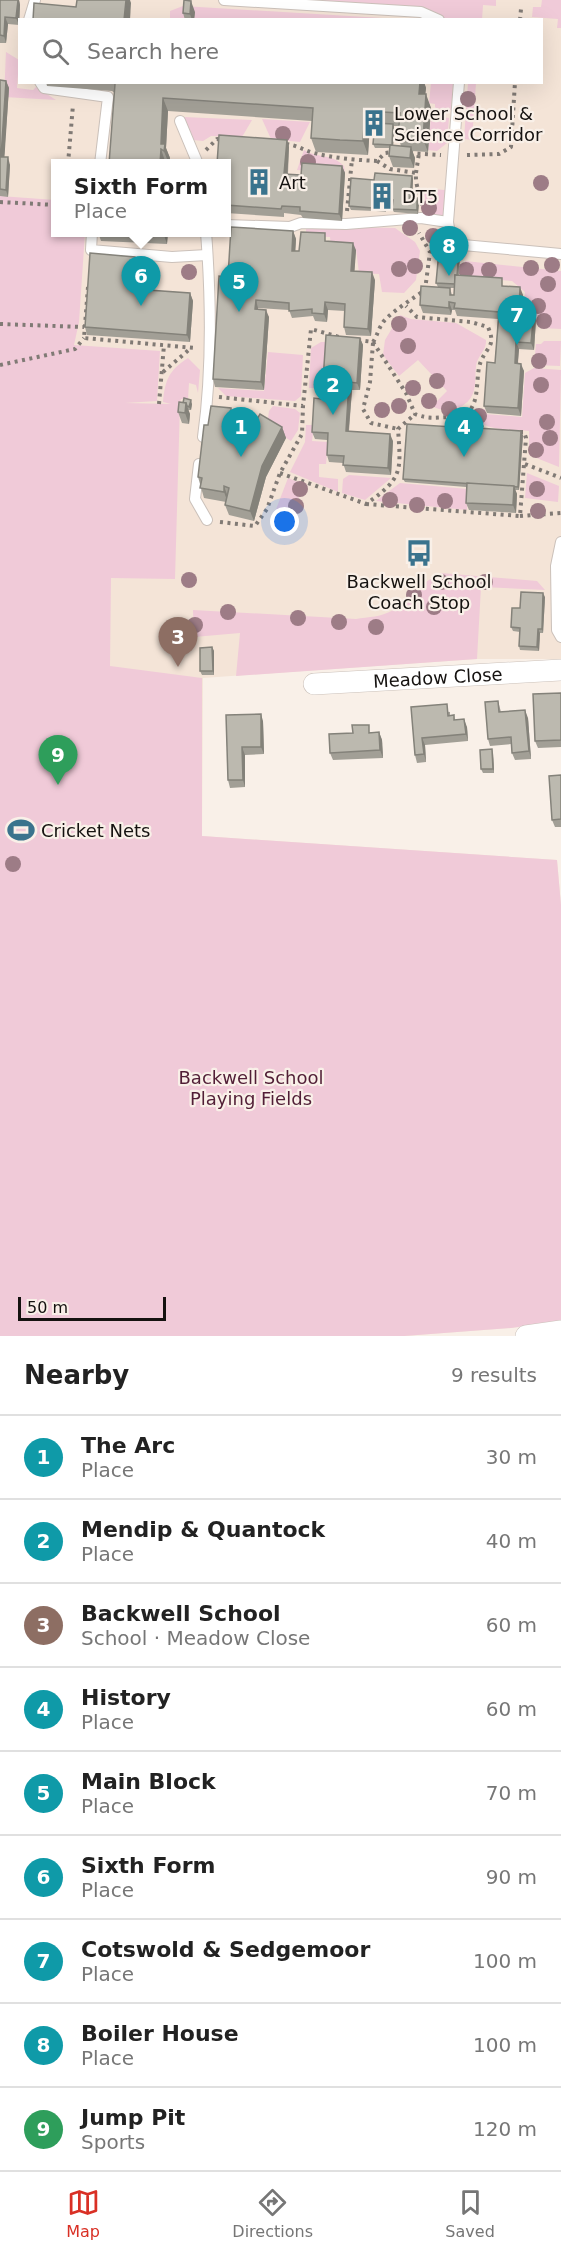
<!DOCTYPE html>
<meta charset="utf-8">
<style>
body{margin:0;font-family:"DejaVu Sans",sans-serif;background:#f6f6f6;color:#222}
.scale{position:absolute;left:18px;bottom:15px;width:148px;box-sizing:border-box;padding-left:6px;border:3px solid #151210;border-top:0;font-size:16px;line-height:21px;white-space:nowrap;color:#151210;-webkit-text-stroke:4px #f9f0e8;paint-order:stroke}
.you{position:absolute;left:285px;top:522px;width:21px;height:21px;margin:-15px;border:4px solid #fff;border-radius:50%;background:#1a73e8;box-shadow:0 0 0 9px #1a73e833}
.badge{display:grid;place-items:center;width:39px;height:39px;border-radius:50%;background:#d93025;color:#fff;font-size:20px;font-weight:700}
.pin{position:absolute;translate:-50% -50px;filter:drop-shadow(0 2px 3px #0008)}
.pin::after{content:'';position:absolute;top:32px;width:21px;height:18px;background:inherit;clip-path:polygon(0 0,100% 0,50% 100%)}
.popup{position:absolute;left:51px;top:159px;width:180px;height:78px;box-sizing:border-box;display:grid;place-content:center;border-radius:0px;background:#fff;filter:drop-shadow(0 2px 4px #0005);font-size:20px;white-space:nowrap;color:#767676}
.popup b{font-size:22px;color:#222}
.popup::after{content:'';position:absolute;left:50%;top:100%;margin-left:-12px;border:12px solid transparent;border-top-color:#fff}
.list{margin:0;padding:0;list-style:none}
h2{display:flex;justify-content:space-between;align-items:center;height:78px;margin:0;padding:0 24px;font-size:26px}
h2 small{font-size:20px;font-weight:400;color:#767676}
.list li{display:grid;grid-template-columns:39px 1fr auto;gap:18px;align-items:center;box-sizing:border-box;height:84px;padding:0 24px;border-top:2px solid #e0e0e0}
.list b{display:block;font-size:22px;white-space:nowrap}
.list p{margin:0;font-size:20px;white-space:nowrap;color:#767676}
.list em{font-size:20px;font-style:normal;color:#767676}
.icon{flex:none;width:33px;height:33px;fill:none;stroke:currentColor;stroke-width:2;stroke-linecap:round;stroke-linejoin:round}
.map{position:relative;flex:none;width:561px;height:1336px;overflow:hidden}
.search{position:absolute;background:#fff;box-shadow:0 6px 24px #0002;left:18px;right:18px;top:18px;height:66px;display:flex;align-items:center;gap:15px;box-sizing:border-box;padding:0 21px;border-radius:0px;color:#767676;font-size:22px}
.sheet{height:834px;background:#fff}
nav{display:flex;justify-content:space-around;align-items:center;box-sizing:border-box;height:84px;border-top:2px solid #e0e0e0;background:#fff;font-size:16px;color:#767676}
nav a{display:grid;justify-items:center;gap:3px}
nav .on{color:#d93025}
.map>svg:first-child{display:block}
.built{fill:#f4e4d7;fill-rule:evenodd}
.green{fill:#f0cad8}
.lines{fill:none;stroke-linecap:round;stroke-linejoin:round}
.lane-casing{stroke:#cbc1ba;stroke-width:12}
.street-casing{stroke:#cbc1ba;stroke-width:22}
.path{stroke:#807a75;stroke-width:4;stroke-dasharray:3 4.5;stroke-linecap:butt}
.lane{stroke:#fff;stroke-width:10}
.street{stroke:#fff;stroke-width:21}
.tree{fill:#9d7c86}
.wall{fill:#a29f96;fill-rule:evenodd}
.shaded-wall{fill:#84827a}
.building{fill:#bcb9af;stroke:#84827a;stroke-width:1.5}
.labels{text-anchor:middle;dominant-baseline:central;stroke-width:4.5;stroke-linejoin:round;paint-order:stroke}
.poi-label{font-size:18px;fill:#151210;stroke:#f9f0e8;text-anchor:start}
.street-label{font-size:18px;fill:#151210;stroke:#f9f0e8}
.park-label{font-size:18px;fill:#511e36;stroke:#f9f0e8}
</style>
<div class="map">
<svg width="561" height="1336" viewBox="0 0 561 1336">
<rect width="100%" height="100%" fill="#f9f0e8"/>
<path class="built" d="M 0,0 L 561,0 L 561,659 L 477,659 L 203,678 L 202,836 L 557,860 L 561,905 L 561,1321 L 511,1328 L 404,1336 L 0,1336 ZM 20,20 L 542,20 L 542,82 L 20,82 ZM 56,164 L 226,164 L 226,232 L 56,232 Z"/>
<g class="green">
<path d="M 291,0 L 496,0 L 496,6 L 483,5 L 482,20 L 444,19 Z"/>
<path d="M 542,0 L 561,0 L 561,28 L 557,28 L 558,19 L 532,17 L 533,7 L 541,7 Z"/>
<path d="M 183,6 L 399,19 L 170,20 L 170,11 Z"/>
<path d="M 6,52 L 19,60 L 17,88 L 33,90 L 36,87 L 56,100 L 4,97 Z"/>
<path d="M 431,83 L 453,83 L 451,110 L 435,108 L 435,104 L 429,103 Z"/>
<path d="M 468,83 L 476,83 L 472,140 L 464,139 Z"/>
<path d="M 431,116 L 449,118 L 447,143 L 437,151 L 428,150 Z"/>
<path d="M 184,117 L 252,120 L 242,137 L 211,136 L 203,141 L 193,140 Z"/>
<path d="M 262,119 L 310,122 L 300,142 L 271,139 Z"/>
<path d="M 304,150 C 317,158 333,154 344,166 L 345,173 L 297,170 Z"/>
<path d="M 418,188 L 445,190 L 443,217 L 424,215 L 425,197 Z"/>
<path d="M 0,196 L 55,200 L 56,232 L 85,233 L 79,322 L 74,345 L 160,351 L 157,401 L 125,403 L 171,404 L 163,402 C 165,380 169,370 188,358 L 200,370 L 198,393 L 196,385 L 189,383 L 188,399 L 181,399 L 180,404 L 175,579 L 111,578 L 110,666 L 202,678 L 202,836 L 557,860 L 561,905 L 561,1321 L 511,1328 L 404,1336 L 0,1336 Z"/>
<path d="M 306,226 L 395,228 L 415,242 L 420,251 L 416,280 L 404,293 L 382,292 L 379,274 L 359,273 L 356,249 L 331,245 L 330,237 L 306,236 Z"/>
<path d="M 465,261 L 561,271 L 561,329 L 541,328 L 541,317 L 524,315 L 525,292 L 512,281 L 465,277 Z"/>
<path d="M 400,315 L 411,319 L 456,323 L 486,340 C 487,350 477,356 476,366 C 475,374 476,382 474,390 C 470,408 447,415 432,406 L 447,391 L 418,360 L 399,376 L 383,355 L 385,340 Z"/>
<path d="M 544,341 L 561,341 L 560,366 L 534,365 L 536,344 L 541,344 Z"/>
<path d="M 321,342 L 326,342 L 323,388 L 309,388 L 311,348 Z"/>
<path d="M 268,352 L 303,355 L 301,396 L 295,401 L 226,396 L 218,388 L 264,391 Z"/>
<path d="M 534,368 L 561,370 L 559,467 L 529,455 L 529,431 C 510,429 484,432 472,415 L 475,410 L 485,409 L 485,414 L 522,417 L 525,373 Z"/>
<path d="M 273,406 L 295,409 L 300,413 L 298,430 L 291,441 L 267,426 L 269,411 Z"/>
<path d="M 306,425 L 314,425 L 312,441 L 328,442 L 326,464 L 319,464 L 319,477 L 338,479 L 338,492 L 290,472 L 305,442 Z"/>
<path d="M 527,473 L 559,486 L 558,502 L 525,498 Z"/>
<path d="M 349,475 L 391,478 L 365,500 L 342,493 L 343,479 Z"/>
<path d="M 288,478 L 300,483 L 305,492 L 299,492 L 298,509 L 284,524 L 275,512 Z"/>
<path d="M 400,483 L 468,489 L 467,510 L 376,501 Z"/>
<path d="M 441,573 L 537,581 L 545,590 L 481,587 L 477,659 L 236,676 L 240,633 L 194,637 L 193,610 L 356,619 C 368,617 382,617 393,610 C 410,598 421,582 441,573 Z"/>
</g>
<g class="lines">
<defs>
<g id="lane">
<path d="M 224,0 L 421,12 L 439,20"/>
<path d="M 29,20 L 35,0"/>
<path d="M 40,82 L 44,88 L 108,97 L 100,164"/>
<path d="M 180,121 L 198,164"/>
<path d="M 448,222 L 459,82"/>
<path d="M 226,225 L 290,227 L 301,223 L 346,224 L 421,218 L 448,222 L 450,234 L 463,245 L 561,254"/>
<path d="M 92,232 L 91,250 L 172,257 L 207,255"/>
<path d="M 203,437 C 212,372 211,298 206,232"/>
<path d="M 199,464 L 195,499 L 207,520"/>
<path d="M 561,542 L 556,566 L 557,630 L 561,637"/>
</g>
<g id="street">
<path id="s1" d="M 314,684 L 561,670"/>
<path d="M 526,1336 L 561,1331"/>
</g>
</defs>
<use href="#lane" class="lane-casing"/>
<use href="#street" class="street-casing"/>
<g class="path">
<path d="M 520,20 L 521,9"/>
<path d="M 286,144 C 297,145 303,150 314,153 C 333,158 356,160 377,161 L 385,153 L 393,152"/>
<path d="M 206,150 L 217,139 L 222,140"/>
<path d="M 410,153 L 441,155"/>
<path d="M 467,155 L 499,154 L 511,147 L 515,82"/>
<path d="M 377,161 L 390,169 L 416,173 C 415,190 422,193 422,206"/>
<path d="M 68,164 L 73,105"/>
<path d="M 416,173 L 419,153"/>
<path d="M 0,202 L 56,205"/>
<path d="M 347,211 L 352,159"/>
<path d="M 430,252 L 443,246"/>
<path d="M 88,287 L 84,338 L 195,348"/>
<path d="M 0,324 L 84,327"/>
<path d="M 358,340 L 373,342 C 377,336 378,330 382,324 C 386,315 414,298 425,290 L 430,252 L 419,233"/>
<path d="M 373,342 L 406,393 L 415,414 C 430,420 437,417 452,417 C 485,416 473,380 481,361 C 488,345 496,346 488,327 L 471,322 L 417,317 L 406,306"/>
<path d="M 373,343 L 370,382 L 363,409 L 371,423 L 398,429"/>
<path d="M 0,365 L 75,349 L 84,338"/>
<path d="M 163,372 L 191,348"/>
<path d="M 219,397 L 303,406 L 311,329 L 339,337"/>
<path d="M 159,404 L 164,345"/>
<path d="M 460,417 L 486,429"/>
<path d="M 525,464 L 561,478"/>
<path d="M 280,473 L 366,504 C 403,478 401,472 398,429 L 415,414"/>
<path d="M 366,504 L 520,516 L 526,438 L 524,432 L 517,432"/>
<path d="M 520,516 L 561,513"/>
<path d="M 220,522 L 255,526 L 267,509 L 280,473 L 302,434 L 303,406"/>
</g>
<use href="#lane" class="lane"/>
<use href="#street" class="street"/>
</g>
<g class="tree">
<circle cx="468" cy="99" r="8"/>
<circle cx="283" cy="134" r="8"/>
<circle cx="308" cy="162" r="8"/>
<circle cx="541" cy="183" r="8"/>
<circle cx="429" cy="208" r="8"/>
<circle cx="410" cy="228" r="8"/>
<circle cx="433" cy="236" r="8"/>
<circle cx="552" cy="265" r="8"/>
<circle cx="415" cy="266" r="8"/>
<circle cx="531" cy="268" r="8"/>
<circle cx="399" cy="269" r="8"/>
<circle cx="466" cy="270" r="8"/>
<circle cx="489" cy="270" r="8"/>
<circle cx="189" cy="272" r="8"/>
<circle cx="548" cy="284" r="8"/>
<circle cx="538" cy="306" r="8"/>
<circle cx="544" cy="321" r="8"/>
<circle cx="399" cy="324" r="8"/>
<circle cx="408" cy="346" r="8"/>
<circle cx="539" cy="361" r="8"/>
<circle cx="437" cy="381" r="8"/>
<circle cx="541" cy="385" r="8"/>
<circle cx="413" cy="388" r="8"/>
<circle cx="429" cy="401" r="8"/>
<circle cx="399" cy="406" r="8"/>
<circle cx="449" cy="409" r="8"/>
<circle cx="382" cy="410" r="8"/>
<circle cx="479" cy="416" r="8"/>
<circle cx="547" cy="422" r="8"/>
<circle cx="550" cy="438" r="8"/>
<circle cx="536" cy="450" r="8"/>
<circle cx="300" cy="489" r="8"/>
<circle cx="537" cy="489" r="8"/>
<circle cx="390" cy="500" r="8"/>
<circle cx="445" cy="501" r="8"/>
<circle cx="417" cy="505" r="8"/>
<circle cx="296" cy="506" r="8"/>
<circle cx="538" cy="511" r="8"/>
<circle cx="189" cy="580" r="8"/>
<circle cx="441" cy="582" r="8"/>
<circle cx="485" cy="582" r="8"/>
<circle cx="414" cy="595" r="8"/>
<circle cx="434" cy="607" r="8"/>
<circle cx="228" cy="612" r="8"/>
<circle cx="298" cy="618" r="8"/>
<circle cx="339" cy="622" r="8"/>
<circle cx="195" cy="625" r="8"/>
<circle cx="376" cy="627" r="8"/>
<circle cx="13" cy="864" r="8"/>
</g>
<g class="wall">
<path d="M 0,0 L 19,0 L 20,5 L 19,25 L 8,24 L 6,43 L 0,43 Z"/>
<path d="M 195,12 L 194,20 L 185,20 L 183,13 Z"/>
<path d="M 0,80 L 6,81 L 9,88 L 4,157 L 10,165 L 8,197 L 0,196 Z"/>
<path d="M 46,82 L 424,82 L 426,88 L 425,94 L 431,108 L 428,152 L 412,151 L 415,158 L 414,168 L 393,167 L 389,156 L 390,148 L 375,148 L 373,144 L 375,125 L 370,125 L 368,155 L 316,152 L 311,138 L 312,121 L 168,111 L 166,148 L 170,158 L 169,164 L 109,164 L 115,93 L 112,91 L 47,86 ZM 394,126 L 399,126 L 398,137 L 401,146 L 393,146 L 394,128 Z"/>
<path d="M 287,140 L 289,147 L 288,174 L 301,175 L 342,166 L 345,173 L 342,221 L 303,218 L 301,215 L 284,213 L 284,217 L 226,213 L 226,164 Z"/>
<path d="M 412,176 L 413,179 L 412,198 L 419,202 L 418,214 L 394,212 L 392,209 L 393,203 L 385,203 L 386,212 L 376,211 L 374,207 L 374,211 L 351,210 L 349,206 L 374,180 Z"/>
<path d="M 293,231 L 296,239 L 295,251 L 299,251 L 328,241 L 356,250 L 354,271 L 375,280 L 371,336 L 346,335 L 344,327 L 345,311 L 328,310 L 327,322 L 315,321 L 313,316 L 292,318 L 289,310 L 258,308 L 258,309 L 269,317 L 264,390 L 215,387 L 213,379 L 228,277 Z"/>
<path d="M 98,232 L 168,232 L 167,244 L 101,241 Z"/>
<path d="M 460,256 L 459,275 L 505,286 L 523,295 L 522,310 L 536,319 L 534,350 L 519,349 L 518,363 L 524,371 L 521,416 L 487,413 L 484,406 L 495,363 L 498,319 L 457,316 L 455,310 L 452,310 L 451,315 L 423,313 L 420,305 L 438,287 L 436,283 ZM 450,288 L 454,288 L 454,295 L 452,295 Z"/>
<path d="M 135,257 L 138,264 L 137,276 L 151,284 L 151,290 L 190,293 L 193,301 L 190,342 L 87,335 L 85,327 Z"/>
<path d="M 360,338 L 363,345 L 360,390 L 352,390 L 349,431 L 393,441 L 391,475 L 346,472 L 343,463 L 329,462 L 327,455 L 327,440 L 315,439 L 312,432 L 328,400 L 328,388 L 325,388 L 323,381 Z"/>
<path d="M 179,402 L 192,404 L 191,410 L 188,410 L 190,414 L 189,424 L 182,423 L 178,412 Z"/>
<path d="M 234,416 L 282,427 L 286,438 L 266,477 L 254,521 L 229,515 L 225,505 L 226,502 L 204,498 L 198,477 L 208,425 Z"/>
<path d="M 453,427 L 479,428 L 523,435 L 519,490 L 515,490 L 517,494 L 516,513 L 469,510 L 466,503 L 466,487 L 405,482 L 403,479 Z"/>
<path d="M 545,597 L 543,633 L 540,633 L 539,651 L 520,650 L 519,646 L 520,632 L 513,631 L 511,627 L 520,608 Z"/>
<path d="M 212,647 L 214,651 L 214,675 L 202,675 L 200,671 Z"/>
<path d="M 561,693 L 561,747 L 538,748 L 535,741 Z"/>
<path d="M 498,701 L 501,712 L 528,718 L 531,759 L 515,760 L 512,753 L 512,744 L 490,746 L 488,739 Z"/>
<path d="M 411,707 L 450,712 L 450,715 L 454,715 L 455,720 L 467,727 L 468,741 L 425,745 L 426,762 L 417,763 L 415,755 Z"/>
<path d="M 226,715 L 263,721 L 264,754 L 245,755 L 245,787 L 230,788 L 228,780 Z"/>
<path d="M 371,732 L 379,732 L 382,740 L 383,758 L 333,760 L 330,753 Z"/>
<path d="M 493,753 L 494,773 L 483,773 L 481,769 Z"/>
<path d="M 561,775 L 561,827 L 555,827 L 552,820 Z"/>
</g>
<g class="shaded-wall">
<path d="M 18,0 L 19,0 L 20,5 L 19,25 L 16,18 Z"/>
<path d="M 126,0 L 130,0 L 131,3 L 130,20 L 124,20 Z"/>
<path d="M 191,1 L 195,12 L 194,20 L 192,20 L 190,14 Z"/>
<path d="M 5,17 L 8,24 L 6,43 L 4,36 Z"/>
<path d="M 6,81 L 9,88 L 4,164 L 1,157 Z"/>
<path d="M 420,82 L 424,82 L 426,88 L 424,107 L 419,94 Z"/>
<path d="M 426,94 L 431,108 L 428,152 L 423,139 Z"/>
<path d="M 163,98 L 168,111 L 166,148 L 170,158 L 169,164 L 161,144 Z"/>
<path d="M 365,111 L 370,125 L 368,155 L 363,141 Z"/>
<path d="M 393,124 L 394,128 L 393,149 L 392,145 Z"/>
<path d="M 287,140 L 289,147 L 287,181 L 284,174 Z"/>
<path d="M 411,147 L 415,158 L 414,168 L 410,158 Z"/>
<path d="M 161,149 L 166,164 L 160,164 Z"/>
<path d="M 8,157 L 10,165 L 8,197 L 6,190 Z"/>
<path d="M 342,166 L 345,173 L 342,221 L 339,214 Z"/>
<path d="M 412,176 L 413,179 L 412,202 L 410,198 Z"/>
<path d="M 382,194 L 386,205 L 386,212 L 382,201 Z"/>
<path d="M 417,198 L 419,202 L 418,214 L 417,210 Z"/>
<path d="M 293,231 L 296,239 L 295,258 L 292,251 Z"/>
<path d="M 163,232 L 168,232 L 167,244 Z"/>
<path d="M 353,243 L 356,250 L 354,279 L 351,271 Z"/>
<path d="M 459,252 L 460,256 L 457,288 L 456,284 Z"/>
<path d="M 135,257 L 138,264 L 137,283 L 134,276 Z"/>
<path d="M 372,272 L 375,280 L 371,336 L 368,329 Z"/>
<path d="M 148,277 L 151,284 L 150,298 L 148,290 Z"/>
<path d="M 520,287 L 523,295 L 521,318 L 519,310 Z"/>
<path d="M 190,293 L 193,301 L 190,342 L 187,335 Z"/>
<path d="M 256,300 L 258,308 L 257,316 L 255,309 Z"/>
<path d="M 325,302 L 328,310 L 327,322 L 324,314 Z"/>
<path d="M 449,302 L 452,310 L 451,315 L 449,308 Z"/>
<path d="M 266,310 L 269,317 L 264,390 L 261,382 Z"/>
<path d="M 534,311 L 536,319 L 534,350 L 531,343 Z"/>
<path d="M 360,338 L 363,345 L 360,390 L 357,383 Z"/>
<path d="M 516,342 L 519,349 L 517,371 L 515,363 Z"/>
<path d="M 521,364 L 524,371 L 521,416 L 518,408 Z"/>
<path d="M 349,382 L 352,390 L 348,438 L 346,431 Z"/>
<path d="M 191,400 L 192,404 L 191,410 L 189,407 Z"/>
<path d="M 186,403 L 190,414 L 189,424 L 185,413 Z"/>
<path d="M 282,427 L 286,438 L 266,477 L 254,521 L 250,511 L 262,466 Z"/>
<path d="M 521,431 L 523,435 L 519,490 L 518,487 Z"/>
<path d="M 390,434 L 393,441 L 391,475 L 388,468 Z"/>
<path d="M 224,486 L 228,497 L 228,503 L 224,492 Z"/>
<path d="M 514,486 L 517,494 L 516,513 L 513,505 Z"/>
<path d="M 543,593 L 545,597 L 543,633 L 542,629 Z"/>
<path d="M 538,629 L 540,633 L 539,651 L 537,647 Z"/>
<path d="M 212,647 L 214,651 L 214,675 L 213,671 Z"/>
<path d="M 525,710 L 528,718 L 531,759 L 529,751 Z"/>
<path d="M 261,714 L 263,721 L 264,754 L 261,747 Z"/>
<path d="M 464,719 L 467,727 L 468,741 L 466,734 Z"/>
<path d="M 379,732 L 382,740 L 383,758 L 380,750 Z"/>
<path d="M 422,738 L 425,745 L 426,762 L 424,754 Z"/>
<path d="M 242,747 L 245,755 L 245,787 L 243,780 Z"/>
<path d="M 492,749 L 493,753 L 494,773 L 493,769 Z"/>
</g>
<g class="building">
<path d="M 0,0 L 18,0 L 16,18 L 5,17 L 4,36 L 0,35 Z"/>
<path d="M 77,0 L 126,0 L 124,20 L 33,20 L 34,3 L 76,7 Z"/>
<path d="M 184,0 L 191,1 L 190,14 L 183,13 Z"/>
<path d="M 0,80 L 6,81 L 1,157 L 8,157 L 6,190 L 0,189 Z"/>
<path d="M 114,82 L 420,82 L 419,94 L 426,94 L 423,139 L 398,137 L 400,113 L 365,111 L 363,141 L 340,140 L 311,138 L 313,108 L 163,98 L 161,144 L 165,144 L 164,151 L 161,149 L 160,164 L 109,164 L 115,84 Z"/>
<path d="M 375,123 L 393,124 L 392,145 L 373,144 Z"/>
<path d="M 219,135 L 287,140 L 284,174 L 301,175 L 302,163 L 342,166 L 339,214 L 300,211 L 300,207 L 282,206 L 281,209 L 226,205 L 226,164 L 217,164 Z"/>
<path d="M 390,145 L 411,147 L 410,158 L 389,156 Z"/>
<path d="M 375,173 L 412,176 L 410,198 L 417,198 L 417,210 L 392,209 L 393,200 L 384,199 L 382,194 L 372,194 L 373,208 L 349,206 L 351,178 L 374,180 Z"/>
<rect x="372" y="194" width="10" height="7"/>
<path d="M 231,227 L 293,231 L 292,251 L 299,251 L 301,232 L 325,233 L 325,241 L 353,243 L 351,271 L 372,272 L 368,329 L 344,327 L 345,304 L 325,302 L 324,314 L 312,313 L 312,309 L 289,311 L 289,303 L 256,300 L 255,309 L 266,310 L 261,382 L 213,379 L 219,276 L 228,277 Z"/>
<path d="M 439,251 L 459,252 L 457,275 L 455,275 L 455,284 L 436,283 Z"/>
<path d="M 90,253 L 135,257 L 134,276 L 148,277 L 148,290 L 190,293 L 187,335 L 85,327 Z"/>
<path d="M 455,275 L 502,278 L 502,286 L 520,287 L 519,310 L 534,311 L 531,343 L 516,342 L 515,363 L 521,364 L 518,408 L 484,406 L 487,362 L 495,363 L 499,312 L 454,308 L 455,303 L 449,302 L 449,308 L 420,305 L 421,286 L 450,288 L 450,295 L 454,295 Z"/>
<path d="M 326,335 L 360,338 L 357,383 L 349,382 L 346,431 L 390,434 L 388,468 L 343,465 L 344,456 L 327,455 L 328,433 L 312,432 L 314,398 L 328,400 L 329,381 L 323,381 Z"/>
<path d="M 184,398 L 191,400 L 189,407 L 187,406 L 186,403 L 183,403 Z"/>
<path d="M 179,402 L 186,403 L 185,413 L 178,412 Z"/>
<path d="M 211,406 L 231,408 L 231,415 L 256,421 L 260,414 L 282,427 L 262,466 L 250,511 L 225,505 L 229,488 L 224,486 L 224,492 L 200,488 L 202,478 L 198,477 L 204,425 L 208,425 Z"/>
<path d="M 454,421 L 478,424 L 478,428 L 521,431 L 518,487 L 403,479 L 407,424 L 453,427 Z"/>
<path d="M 467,483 L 514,486 L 513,505 L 466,503 Z"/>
<path d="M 521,592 L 543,593 L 542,629 L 538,629 L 537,647 L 519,646 L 520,628 L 511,627 L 512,608 L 520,608 Z"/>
<path d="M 212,647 L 213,671 L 200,671 L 200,648 Z"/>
<path d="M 561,693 L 561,740 L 535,741 L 533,694 Z"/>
<path d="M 498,701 L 499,712 L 525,710 L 529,751 L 512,753 L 511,737 L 488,739 L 485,702 Z"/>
<path d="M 447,704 L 448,716 L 454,715 L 454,720 L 464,719 L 466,734 L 422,738 L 424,754 L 415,755 L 411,707 Z"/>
<path d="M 261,714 L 261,747 L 242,747 L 243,780 L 228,780 L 226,715 Z"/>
<path d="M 352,725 L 369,725 L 369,733 L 379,732 L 380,750 L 330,753 L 329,734 L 353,733 Z"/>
<path d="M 492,749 L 493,769 L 481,769 L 480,750 Z"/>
<path d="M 561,775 L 561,819 L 552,820 L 549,776 Z"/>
</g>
<defs>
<symbol id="building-bare" viewBox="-9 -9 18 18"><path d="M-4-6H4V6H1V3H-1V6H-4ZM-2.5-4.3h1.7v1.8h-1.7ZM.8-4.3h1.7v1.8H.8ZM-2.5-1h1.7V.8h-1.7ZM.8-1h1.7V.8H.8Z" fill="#3a738d" stroke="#f9f0e8" stroke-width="2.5" paint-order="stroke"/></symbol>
<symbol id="bus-bare" viewBox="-9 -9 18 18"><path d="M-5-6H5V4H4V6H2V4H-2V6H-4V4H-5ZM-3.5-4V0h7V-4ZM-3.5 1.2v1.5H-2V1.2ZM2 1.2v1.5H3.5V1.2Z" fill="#3a738d" stroke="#f9f0e8" stroke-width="2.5" paint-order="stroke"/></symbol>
<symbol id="stadium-bare" viewBox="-9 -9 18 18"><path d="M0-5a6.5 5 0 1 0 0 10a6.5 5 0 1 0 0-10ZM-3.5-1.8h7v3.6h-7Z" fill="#3a738d" stroke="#f9f0e8" stroke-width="2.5" paint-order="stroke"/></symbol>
</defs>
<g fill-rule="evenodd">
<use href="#building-bare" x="355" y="104" width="38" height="38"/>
<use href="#building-bare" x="240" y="163" width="38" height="38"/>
<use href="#building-bare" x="363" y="177" width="38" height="38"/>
<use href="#bus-bare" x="400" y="534" width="38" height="38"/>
<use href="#stadium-bare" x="2" y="811" width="38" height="38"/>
</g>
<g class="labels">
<g class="poi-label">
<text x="394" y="113">Lower School &amp;<tspan x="394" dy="21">Science Corridor</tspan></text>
<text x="279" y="182">Art</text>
<text x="402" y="196">DT5</text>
<text x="419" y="581" text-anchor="middle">Backwell School<tspan x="419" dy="21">Coach Stop</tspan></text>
<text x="41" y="830">Cricket Nets</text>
</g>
<g class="street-label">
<text stroke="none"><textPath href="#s1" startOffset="124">Meadow Close</textPath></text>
</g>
<g class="park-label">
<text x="251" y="1077">Backwell School<tspan x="251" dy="21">Playing Fields</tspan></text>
</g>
</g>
</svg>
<div class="scale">50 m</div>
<div class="you"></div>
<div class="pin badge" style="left:241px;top:457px;background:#0f9aa8">1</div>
<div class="pin badge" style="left:333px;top:415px;background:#0f9aa8">2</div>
<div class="pin badge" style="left:178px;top:667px;background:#8d6e63">3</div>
<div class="pin badge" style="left:464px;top:457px;background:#0f9aa8">4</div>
<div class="pin badge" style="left:239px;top:312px;background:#0f9aa8">5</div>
<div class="pin badge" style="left:141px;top:306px;background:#0f9aa8">6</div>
<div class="popup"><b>Sixth Form</b>Place</div>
<div class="pin badge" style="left:517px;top:345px;background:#0f9aa8">7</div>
<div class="pin badge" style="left:449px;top:276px;background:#0f9aa8">8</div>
<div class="pin badge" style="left:58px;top:785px;background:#2e9e5b">9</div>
<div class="search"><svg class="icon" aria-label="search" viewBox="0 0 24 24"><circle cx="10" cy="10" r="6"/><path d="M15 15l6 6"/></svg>Search here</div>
</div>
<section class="sheet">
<h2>Nearby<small>9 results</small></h2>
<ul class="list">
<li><span class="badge" style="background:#0f9aa8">1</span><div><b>The Arc</b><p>Place</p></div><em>30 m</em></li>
<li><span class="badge" style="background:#0f9aa8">2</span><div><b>Mendip &amp; Quantock</b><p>Place</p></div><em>40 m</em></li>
<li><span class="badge" style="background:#8d6e63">3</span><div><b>Backwell School</b><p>School · Meadow Close</p></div><em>60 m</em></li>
<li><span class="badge" style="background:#0f9aa8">4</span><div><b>History</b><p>Place</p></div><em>60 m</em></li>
<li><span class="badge" style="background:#0f9aa8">5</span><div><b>Main Block</b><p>Place</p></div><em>70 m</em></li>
<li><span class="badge" style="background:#0f9aa8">6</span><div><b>Sixth Form</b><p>Place</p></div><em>90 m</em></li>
<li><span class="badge" style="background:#0f9aa8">7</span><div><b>Cotswold &amp; Sedgemoor</b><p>Place</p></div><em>100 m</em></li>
<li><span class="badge" style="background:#0f9aa8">8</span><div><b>Boiler House</b><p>Place</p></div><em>100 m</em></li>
<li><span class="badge" style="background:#2e9e5b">9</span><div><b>Jump Pit</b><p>Sports</p></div><em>120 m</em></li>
</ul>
</section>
<nav>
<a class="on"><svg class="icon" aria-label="map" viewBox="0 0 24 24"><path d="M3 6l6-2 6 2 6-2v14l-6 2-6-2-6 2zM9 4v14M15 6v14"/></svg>Map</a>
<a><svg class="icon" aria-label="directions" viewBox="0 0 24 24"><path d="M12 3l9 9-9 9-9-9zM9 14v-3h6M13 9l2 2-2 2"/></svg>Directions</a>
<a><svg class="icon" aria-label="saved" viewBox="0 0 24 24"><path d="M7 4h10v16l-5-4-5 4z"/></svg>Saved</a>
</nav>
